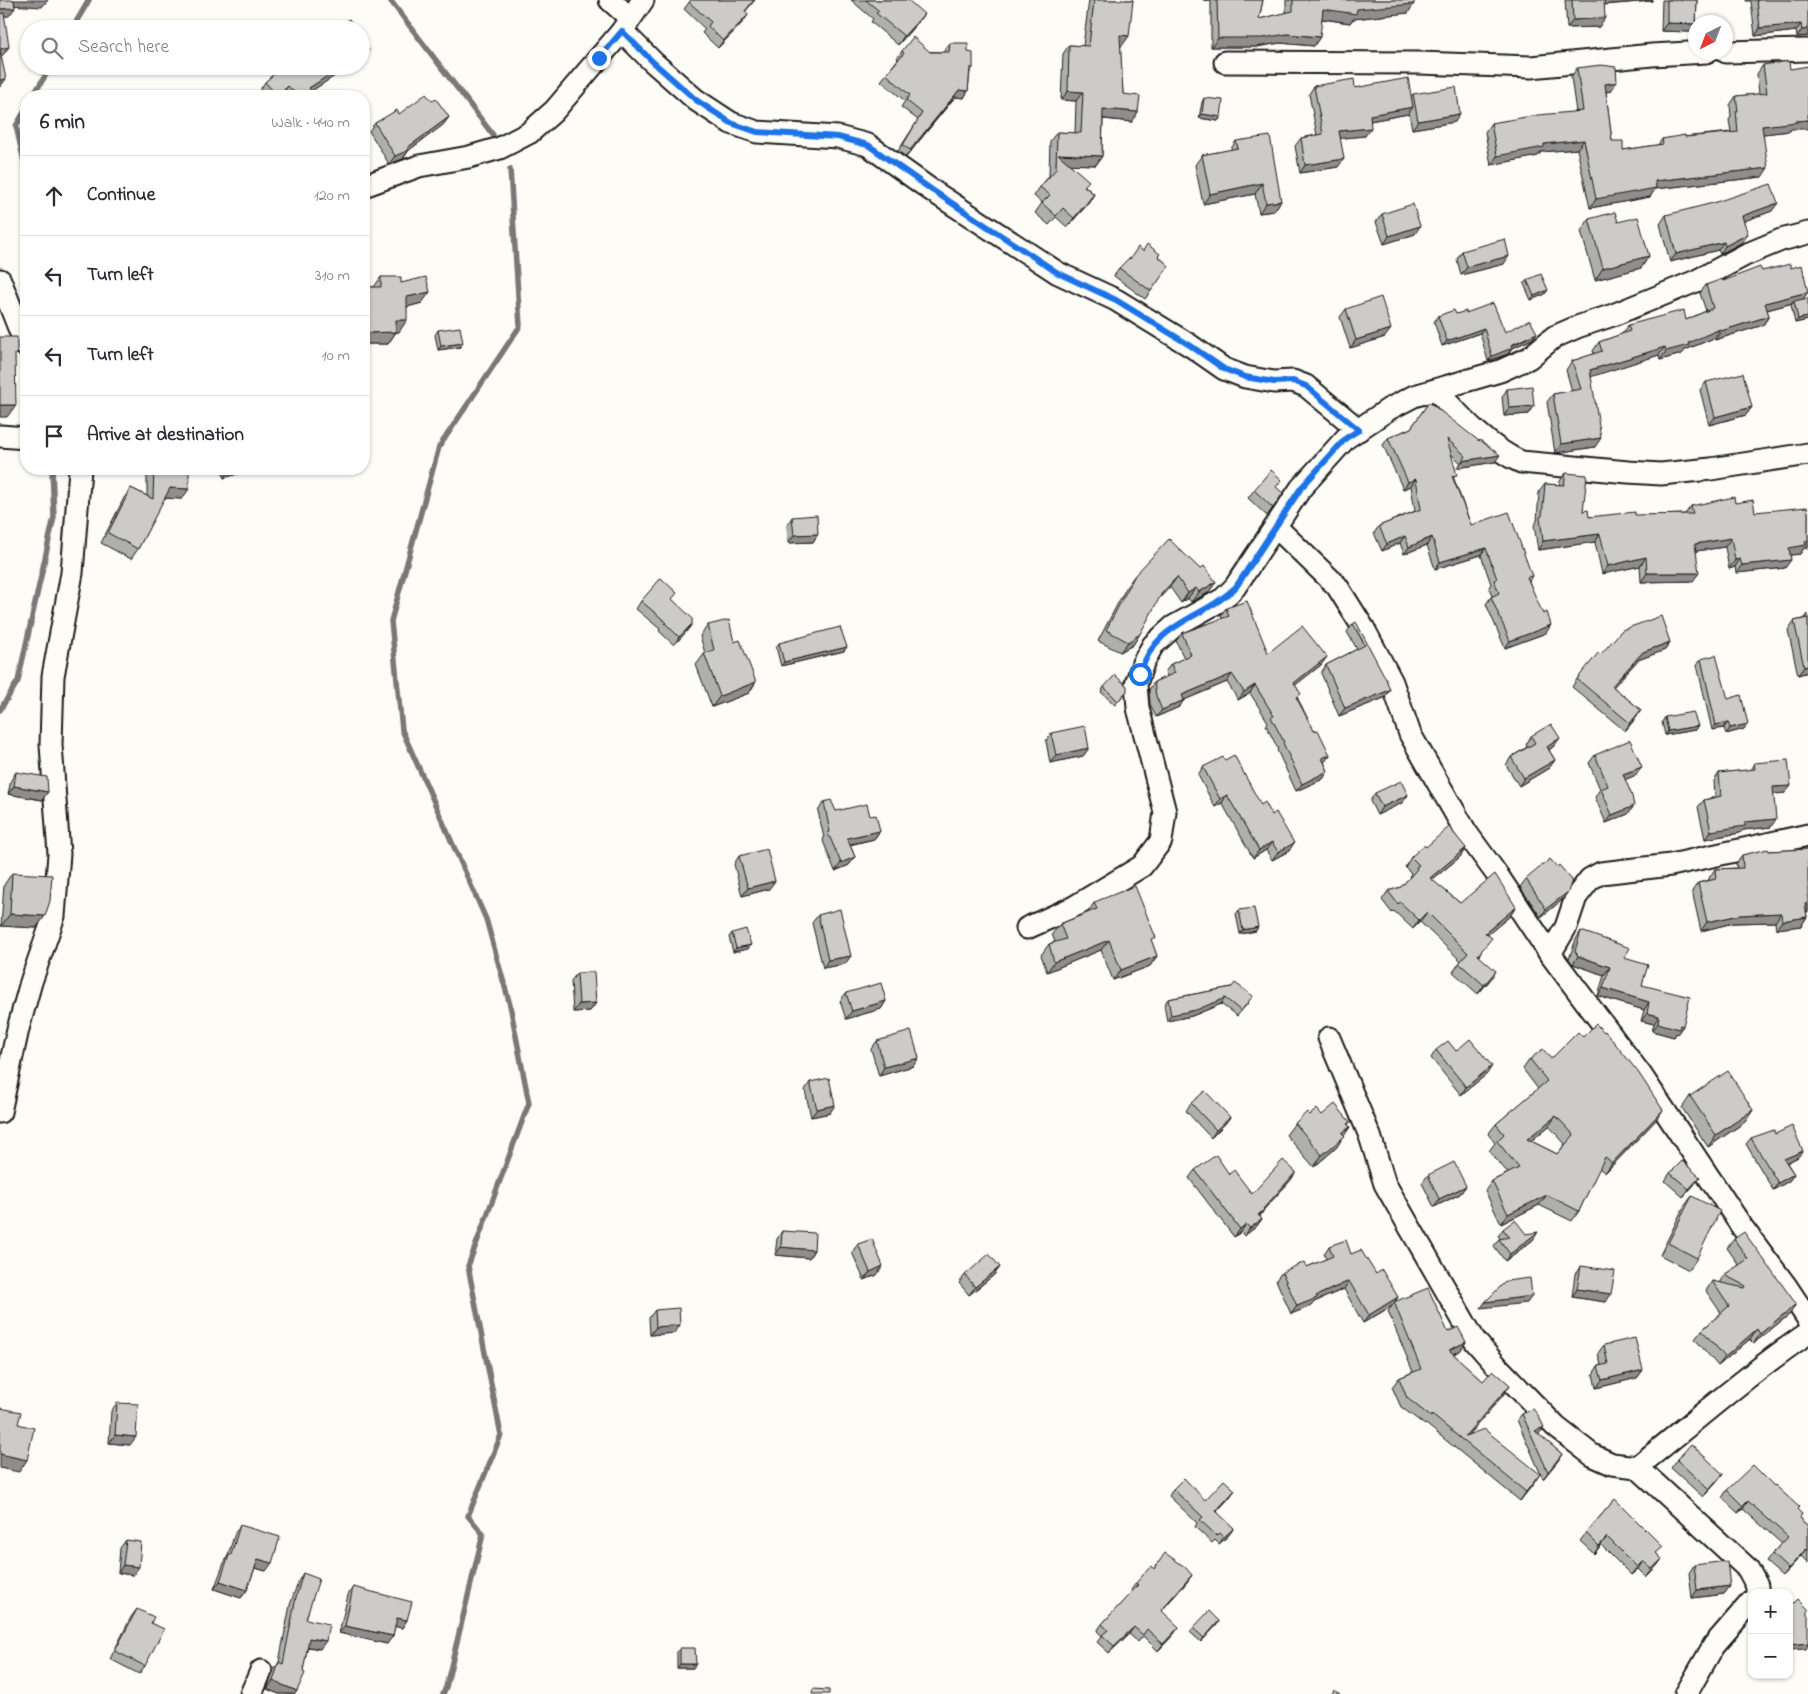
<!DOCTYPE html>
<meta charset="utf-8">
<style>
body{margin:0;font-family:"Indie Flower",sans-serif;background:#f7f7f7;color:#2b2b33}
.controls{position:absolute;right:15px;bottom:15px;display:grid;overflow:hidden;border-radius:10px;box-shadow:0 1px 4px #0004}
.controls button{width:45px;height:45px;display:grid;place-items:center;padding:0;border:0;border-bottom:1px solid #e1e1e2;background:#fff;color:#2b2b33;font:25px sans-serif}
.compass{position:absolute;left:1688px;top:15px;width:45px;height:45px;border-radius:50%;background:#fff;box-shadow:0 1px 4px #0004;rotate:222deg}
.stop{position:absolute;width:15px;height:15px;margin:-11px;border:4px solid #1a73e8;border-radius:50%;background:#fff}
.stop.end{background:#1a73e8;border-color:#fff;box-shadow:0 1px 5px #0008}
.list{margin:0;padding:0;list-style:none}
h2{display:flex;justify-content:space-between;align-items:center;height:65px;margin:0;padding:0 20px;font-size:21px}
h2 small{font-size:16px;font-weight:400;color:#7c7c81}
.list li{display:grid;grid-template-columns:32px 1fr auto;gap:15px;align-items:center;box-sizing:border-box;height:80px;padding:0 20px;border-top:1px solid #e1e1e2}
.list b{display:block;font-size:19px;white-space:nowrap}
.list em{font-size:16px;font-style:normal;color:#7c7c81}
.icon{flex:none;width:28px;height:28px;fill:none;stroke:currentColor;stroke-width:2;stroke-linecap:round;stroke-linejoin:round}
.map{position:relative;flex:none;width:1808px;height:1694px;overflow:hidden}
.search{position:absolute;background:#fff;box-shadow:0 1px 4px #0004;left:20px;top:20px;width:350px;height:55px;display:flex;align-items:center;gap:12px;box-sizing:border-box;padding:0 18px;border-radius:28px;color:#7c7c81;font-size:19px}
.panel{position:absolute;background:#fff;box-shadow:0 1px 4px #0004;left:20px;top:90px;width:350px;height:385px;border-radius:20px}
.map>svg:first-child{display:block}
.lines{fill:none;stroke-linecap:round;stroke-linejoin:round}
.stream{stroke:#797876;stroke-width:5.5}
.street-casing{stroke:#1c1c1c;stroke-width:25}
.street{stroke:#fdfcf7;stroke-width:21}
.wall{fill:#afafac;stroke:#1c1c1c;fill-rule:evenodd}
.shaded-wall{fill:#8f8e8c;stroke:#1c1c1c}
.building{fill:#cccbc8;stroke:#1c1c1c;fill-rule:evenodd}
.route{stroke:#1a73e8;stroke-width:6}
</style>
<div class="map">
<svg width="1808" height="1694" viewBox="0 0 1808 1694">
<rect width="100%" height="100%" fill="#fdfcf7"/>
<filter id="ink" filterUnits="userSpaceOnUse"><feTurbulence type="fractalNoise" baseFrequency=".02" numOctaves="2"/><feDisplacementMap in="SourceGraphic" scale="10" xChannelSelector="R" yChannelSelector="G"/><feConvolveMatrix kernelMatrix="1 2 1 2 8 2 1 2 1" color-interpolation-filters="sRGB"/></filter>
<g filter="url(#ink)">
<g class="lines">
<g class="stream">
<path d="M 390,0 L 493,135"/>
<path d="M 72,29 L 89,0"/>
<path d="M 33,96 L 51,66"/>
<path d="M 26,109 L 16,126 L 26,170"/>
<path d="M 0,710 L 18,681 L 54,517 L 52,469"/>
<path d="M 443,1694 L 446,1687 L 483,1534 L 468,1516 L 501,1435 L 468,1266 L 529,1103 L 510,1005 L 486,919 L 402,730 L 391,621 L 439,447 L 520,326 L 510,169"/>
</g>
<defs>
<g id="street">
<path d="M 610,0 L 630,18"/>
<path d="M 622,31 L 653,62 L 696,100 L 731,123 L 757,132 L 838,137 L 868,145 L 931,190 L 1058,273 L 1116,300 L 1191,346 L 1224,369 L 1245,377 L 1274,382 L 1293,381 L 1306,386 L 1359,430"/>
<path d="M 1726,52 L 1808,50"/>
<path d="M 1225,62 L 1419,63 L 1531,67 L 1652,55 L 1707,52"/>
<path d="M 364,186 L 419,166 L 469,157 L 500,148 L 529,133 L 554,111 L 622,31 L 643,0"/>
<path d="M 0,280 L 26,346"/>
<path d="M 1436,390 C 1461,417 1487,447 1521,462 L 1628,472 L 1661,474 L 1711,469 L 1808,454"/>
<path d="M 0,436 L 26,438"/>
<path d="M 1276,527 L 1337,586 L 1364,629 L 1392,682 L 1410,734 L 1466,832 L 1498,876 L 1550,954 L 1641,1075 L 1742,1227 L 1786,1286 L 1808,1319"/>
<path d="M 1027,928 L 1074,907 L 1142,866 L 1161,841 L 1165,812 L 1138,708 L 1136,684 L 1143,663 L 1153,645 L 1173,627 L 1223,599 L 1235,587 L 1301,488 L 1346,438 L 1389,409 L 1414,396 L 1500,371 L 1529,358 L 1554,337 L 1577,327 L 1613,315 L 1696,281 L 1745,255 L 1781,240 L 1808,233"/>
<path d="M 1550,954 L 1566,927 L 1576,897 L 1590,879 L 1601,873 L 1671,865 L 1808,835"/>
<path d="M 1329,1038 L 1370,1136 L 1385,1184 L 1475,1341 L 1496,1365 L 1556,1427 L 1592,1455 L 1612,1464 L 1637,1467 L 1748,1569 L 1757,1586 L 1757,1593"/>
<path d="M 0,1112 L 18,1029 L 31,982 L 54,916 L 59,854 L 51,745 L 53,676 L 72,573 L 80,469"/>
<path d="M 1637,1467 C 1694,1422 1748,1374 1808,1333"/>
<path d="M 251,1694 L 261,1671"/>
<path d="M 1686,1694 L 1714,1645 L 1752,1601"/>
</g>
</defs>
<use href="#street" class="street-casing"/>
<use href="#street" class="street"/>
</g>
<g class="wall">
<path d="M 691,0 L 755,0 L 745,12 L 743,22 L 718,48 L 702,33 L 705,29 L 684,9 Z"/>
<path d="M 851,0 L 908,0 L 918,22 L 898,45 L 871,22 L 873,19 Z"/>
<path d="M 1089,0 L 1133,0 L 1122,46 L 1120,45 L 1123,94 L 1132,122 L 1103,119 L 1102,156 L 1096,165 L 1069,164 L 1085,186 L 1094,194 L 1088,204 L 1067,227 L 1056,217 L 1049,225 L 1035,213 L 1042,203 L 1034,196 L 1040,187 L 1049,176 L 1050,141 L 1057,132 L 1075,133 L 1076,101 L 1061,100 L 1063,54 L 1069,45 L 1083,46 Z"/>
<path d="M 1203,0 L 1263,0 L 1259,19 L 1286,13 L 1286,0 L 1414,0 L 1408,13 L 1353,19 L 1350,23 L 1322,19 L 1314,46 L 1280,43 L 1256,47 L 1211,47 L 1211,1 Z"/>
<path d="M 1565,0 L 1653,0 L 1652,1 L 1604,5 L 1599,27 L 1567,28 Z"/>
<path d="M 1662,0 L 1697,0 L 1696,25 L 1690,32 L 1661,31 Z"/>
<path d="M 1746,0 L 1808,0 L 1808,36 L 1797,37 L 1796,31 L 1755,36 L 1751,1 L 1746,1 Z"/>
<path d="M 950,43 L 968,52 L 973,68 L 970,72 L 968,91 L 964,98 L 955,97 L 906,157 L 898,151 L 918,120 L 901,107 L 905,101 L 881,81 L 898,59 L 897,58 L 902,51 L 945,52 L 945,49 Z"/>
<path d="M 1763,65 L 1791,129 L 1790,131 L 1763,134 L 1762,177 L 1655,189 L 1650,197 L 1590,208 L 1577,149 L 1541,152 L 1538,156 L 1491,165 L 1485,132 L 1491,123 L 1576,112 L 1571,77 L 1577,68 L 1611,91 L 1606,92 L 1612,141 L 1623,150 L 1658,145 L 1662,139 L 1731,132 L 1729,120 L 1731,117 L 1730,105 L 1736,96 L 1759,94 L 1757,74 Z"/>
<path d="M 283,66 L 350,66 L 311,91 L 315,96 L 286,96 L 283,94 L 280,96 L 265,96 L 260,90 L 265,82 Z"/>
<path d="M 1314,86 L 1355,88 L 1411,97 L 1413,94 L 1455,122 L 1412,129 L 1409,112 L 1408,114 L 1370,121 L 1365,136 L 1340,138 L 1338,167 L 1300,173 L 1295,146 L 1301,138 L 1317,135 L 1309,94 Z"/>
<path d="M 1204,98 L 1221,117 L 1218,121 L 1199,118 L 1202,102 Z"/>
<path d="M 399,114 L 449,117 L 443,125 L 409,150 L 403,159 L 389,164 L 369,131 L 375,123 Z"/>
<path d="M 1236,141 L 1281,201 L 1274,211 L 1259,213 L 1255,194 L 1203,204 L 1195,165 L 1202,155 L 1230,150 Z"/>
<path d="M 1772,211 L 1744,221 L 1743,242 L 1720,254 L 1718,250 L 1670,262 L 1660,224 L 1666,215 Z"/>
<path d="M 1382,214 L 1415,234 L 1384,244 L 1376,222 Z"/>
<path d="M 1589,219 L 1618,222 L 1649,256 L 1641,268 L 1595,280 L 1581,231 Z"/>
<path d="M 1143,251 L 1158,256 L 1169,266 L 1145,299 L 1114,276 L 1119,268 L 1130,259 Z"/>
<path d="M 1462,251 L 1504,264 L 1461,275 L 1457,259 Z"/>
<path d="M 1762,271 L 1804,299 L 1808,320 L 1795,323 L 1791,305 L 1793,303 L 1767,310 L 1769,316 L 1763,325 L 1715,340 L 1714,338 L 1685,350 L 1682,354 L 1660,360 L 1659,355 L 1591,376 L 1595,447 L 1555,453 L 1547,402 L 1553,394 L 1572,391 L 1566,370 L 1572,361 L 1594,354 L 1593,351 L 1599,342 L 1622,334 L 1628,325 L 1686,320 L 1706,311 L 1700,293 L 1706,285 L 1723,281 Z"/>
<path d="M 381,277 L 401,283 L 422,303 L 407,307 L 399,332 L 396,332 L 388,344 L 364,344 L 364,287 L 374,287 Z"/>
<path d="M 1527,280 L 1545,294 L 1531,300 L 1524,284 Z"/>
<path d="M 1346,309 L 1385,337 L 1350,348 L 1340,317 Z"/>
<path d="M 1466,313 L 1505,332 L 1537,333 L 1532,339 L 1511,349 L 1508,354 L 1488,361 L 1480,333 L 1442,346 L 1434,322 L 1438,316 Z"/>
<path d="M 438,330 L 460,347 L 438,350 L 435,335 Z"/>
<path d="M 1706,382 L 1752,407 L 1746,415 L 1709,425 L 1700,390 Z"/>
<path d="M 1507,389 L 1534,406 L 1529,414 L 1504,416 L 1502,397 Z"/>
<path d="M 1429,402 L 1495,462 L 1457,468 L 1461,463 L 1451,454 L 1454,479 L 1471,525 L 1532,576 L 1529,581 L 1546,633 L 1505,648 L 1486,604 L 1491,597 L 1492,596 L 1489,587 L 1491,584 L 1481,555 L 1435,569 L 1427,545 L 1404,554 L 1400,543 L 1382,551 L 1374,533 L 1379,526 L 1415,511 L 1411,486 L 1403,489 L 1383,445 L 1388,438 L 1411,428 Z"/>
<path d="M 147,469 L 189,469 L 182,499 L 164,498 L 138,549 L 131,559 L 101,543 L 124,498 L 131,488 L 147,496 Z"/>
<path d="M 222,469 L 253,469 L 224,478 Z"/>
<path d="M 1566,473 L 1583,511 L 1589,517 L 1685,514 L 1691,506 L 1735,503 L 1755,512 L 1808,512 L 1808,548 L 1804,548 L 1800,554 L 1790,555 L 1785,568 L 1736,573 L 1735,567 L 1729,569 L 1725,547 L 1696,551 L 1693,581 L 1641,582 L 1640,566 L 1602,574 L 1595,542 L 1538,550 L 1534,525 L 1537,521 L 1539,492 L 1545,484 L 1559,485 L 1560,481 Z"/>
<path d="M 1254,490 L 1283,493 L 1267,516 L 1248,498 Z"/>
<path d="M 792,517 L 818,534 L 813,542 L 788,543 L 787,525 Z"/>
<path d="M 1200,569 L 1216,582 L 1208,593 L 1191,602 L 1188,598 L 1181,603 L 1170,587 L 1158,599 L 1133,645 L 1120,652 L 1098,641 L 1127,586 L 1135,575 Z"/>
<path d="M 673,600 L 692,624 L 686,632 L 674,645 L 659,631 L 660,629 L 636,609 L 641,601 Z"/>
<path d="M 1226,608 L 1268,653 L 1321,665 L 1295,685 L 1298,699 L 1314,731 L 1330,755 L 1324,762 L 1328,771 L 1323,779 L 1296,791 L 1277,750 L 1278,749 L 1266,725 L 1268,722 L 1250,693 L 1238,700 L 1227,682 L 1184,700 L 1179,707 L 1156,717 L 1150,704 L 1149,690 L 1154,682 L 1167,676 L 1165,672 L 1171,664 L 1184,658 L 1176,641 L 1182,633 L 1222,619 L 1221,615 Z"/>
<path d="M 1808,614 L 1808,672 L 1798,675 L 1788,630 L 1794,621 L 1804,619 Z"/>
<path d="M 1353,624 L 1390,690 L 1384,698 L 1339,716 L 1321,673 L 1326,665 L 1357,649 L 1347,632 Z"/>
<path d="M 708,625 L 734,642 L 749,693 L 712,707 L 696,665 L 705,653 L 700,636 Z"/>
<path d="M 1670,642 L 1665,650 L 1638,660 L 1613,687 L 1641,710 L 1636,718 L 1625,731 L 1572,687 L 1577,679 L 1601,654 Z"/>
<path d="M 779,643 L 844,651 L 781,666 L 776,647 Z"/>
<path d="M 1701,659 L 1728,699 L 1744,729 L 1726,734 L 1724,728 L 1712,730 L 1697,665 Z"/>
<path d="M 1104,687 L 1127,691 L 1115,705 L 1101,692 Z"/>
<path d="M 1665,717 L 1695,730 L 1665,735 L 1662,722 Z"/>
<path d="M 1051,733 L 1089,748 L 1083,756 L 1050,763 L 1046,741 Z"/>
<path d="M 1531,736 L 1554,746 L 1549,750 L 1555,760 L 1549,768 L 1519,786 L 1506,765 L 1511,757 L 1527,747 L 1526,745 Z"/>
<path d="M 1595,755 L 1642,767 L 1636,775 L 1625,779 L 1628,814 L 1606,823 L 1595,797 L 1600,789 L 1589,763 Z"/>
<path d="M 1225,760 L 1261,805 L 1272,815 L 1289,851 L 1272,860 L 1266,850 L 1253,858 L 1222,803 L 1215,807 L 1198,775 L 1203,767 Z"/>
<path d="M 1754,763 L 1785,793 L 1773,794 L 1771,827 L 1743,830 L 1740,833 L 1705,839 L 1698,807 L 1704,800 L 1715,797 L 1714,781 L 1719,773 L 1750,770 Z"/>
<path d="M 16,772 L 42,800 L 8,794 L 11,780 Z"/>
<path d="M 1375,793 L 1408,795 L 1402,803 L 1377,815 L 1370,801 Z"/>
<path d="M 824,802 L 836,811 L 870,816 L 880,831 L 874,839 L 850,845 L 855,857 L 849,865 L 835,871 L 823,841 L 824,838 L 818,811 Z"/>
<path d="M 1426,847 L 1466,848 L 1460,857 L 1432,880 L 1460,903 L 1516,907 L 1510,916 L 1488,934 L 1479,956 L 1490,980 L 1478,994 L 1453,972 L 1461,961 L 1420,922 L 1413,929 L 1394,911 L 1392,913 L 1382,900 L 1388,891 L 1401,887 L 1410,877 L 1409,877 L 1411,873 L 1405,867 L 1411,857 Z"/>
<path d="M 1808,849 L 1808,912 L 1806,912 L 1807,917 L 1801,926 L 1776,929 L 1775,922 L 1733,923 L 1701,931 L 1692,891 L 1698,883 L 1709,880 L 1709,878 L 1715,869 L 1737,868 L 1736,864 L 1742,855 L 1769,851 Z"/>
<path d="M 739,856 L 769,889 L 742,896 L 734,864 Z"/>
<path d="M 12,873 L 36,928 L 1,926 L 4,885 Z"/>
<path d="M 1526,879 L 1562,900 L 1541,917 L 1520,887 Z"/>
<path d="M 1094,903 L 1152,943 L 1157,956 L 1150,966 L 1113,980 L 1101,950 L 1047,972 L 1041,955 L 1049,944 L 1055,942 L 1052,934 L 1060,924 L 1088,912 Z"/>
<path d="M 1239,910 L 1256,931 L 1240,934 L 1236,914 Z"/>
<path d="M 818,915 L 845,964 L 823,968 L 812,923 Z"/>
<path d="M 1581,931 L 1624,958 L 1642,985 L 1683,1026 L 1677,1034 L 1676,1033 L 1674,1037 L 1652,1031 L 1654,1024 L 1641,1021 L 1644,1010 L 1598,996 L 1604,975 L 1573,964 L 1569,959 L 1576,939 Z"/>
<path d="M 732,933 L 748,949 L 733,952 L 729,937 Z"/>
<path d="M 577,973 L 596,1003 L 590,1011 L 573,1012 L 571,981 Z"/>
<path d="M 1232,987 L 1249,1002 L 1237,1016 L 1221,1004 L 1192,1016 L 1167,1021 L 1164,1005 L 1168,999 Z"/>
<path d="M 846,993 L 886,1001 L 881,1009 L 846,1019 L 840,1001 Z"/>
<path d="M 877,1041 L 919,1058 L 913,1066 L 879,1076 L 871,1049 Z"/>
<path d="M 1436,1050 L 1456,1051 L 1487,1074 L 1461,1095 L 1431,1058 Z"/>
<path d="M 1530,1059 L 1551,1059 L 1656,1120 L 1605,1173 L 1599,1168 L 1579,1211 L 1572,1221 L 1539,1205 L 1501,1224 L 1485,1191 L 1492,1181 L 1508,1173 L 1489,1151 L 1495,1143 L 1488,1134 L 1496,1124 L 1538,1089 L 1523,1069 ZM 1549,1126 L 1565,1144 L 1557,1154 L 1531,1141 Z"/>
<path d="M 810,1082 L 830,1113 L 811,1117 L 805,1090 Z"/>
<path d="M 1690,1096 L 1753,1110 L 1745,1122 L 1708,1147 L 1682,1108 Z"/>
<path d="M 1191,1103 L 1230,1117 L 1224,1125 L 1211,1138 L 1186,1111 Z"/>
<path d="M 1310,1115 L 1322,1115 L 1350,1122 L 1348,1125 L 1344,1135 L 1336,1148 L 1314,1167 L 1286,1135 L 1295,1123 Z"/>
<path d="M 1775,1134 L 1798,1157 L 1787,1163 L 1794,1174 L 1789,1181 L 1773,1190 L 1746,1144 L 1751,1138 Z"/>
<path d="M 1195,1170 L 1229,1174 L 1252,1194 L 1291,1180 L 1263,1210 L 1260,1217 L 1262,1219 L 1256,1227 L 1244,1236 L 1241,1232 L 1234,1237 L 1189,1178 Z"/>
<path d="M 1670,1173 L 1694,1185 L 1683,1197 L 1665,1181 Z"/>
<path d="M 1428,1175 L 1466,1186 L 1460,1194 L 1434,1207 L 1422,1183 Z"/>
<path d="M 1692,1196 L 1697,1258 L 1689,1270 L 1660,1255 L 1683,1208 Z"/>
<path d="M 1503,1229 L 1526,1234 L 1533,1240 L 1505,1261 L 1494,1246 L 1499,1239 L 1500,1238 L 1498,1236 Z"/>
<path d="M 782,1231 L 814,1250 L 809,1258 L 775,1255 L 777,1239 Z"/>
<path d="M 1734,1239 L 1790,1314 L 1754,1343 L 1750,1339 L 1718,1366 L 1695,1339 L 1702,1330 L 1721,1313 L 1706,1291 L 1712,1281 L 1719,1283 L 1724,1275 L 1739,1265 L 1727,1248 Z"/>
<path d="M 858,1244 L 877,1275 L 864,1280 L 852,1252 Z"/>
<path d="M 1329,1246 L 1351,1254 L 1376,1274 L 1398,1297 L 1395,1302 L 1466,1342 L 1460,1351 L 1453,1354 L 1483,1381 L 1504,1394 L 1468,1435 L 1534,1483 L 1520,1501 L 1426,1424 L 1425,1425 L 1401,1407 L 1392,1387 L 1399,1378 L 1413,1372 L 1388,1311 L 1392,1306 L 1363,1323 L 1344,1289 L 1314,1302 L 1311,1306 L 1291,1314 L 1276,1280 L 1282,1272 L 1307,1267 L 1326,1259 L 1324,1254 Z"/>
<path d="M 1581,1266 L 1606,1302 L 1572,1297 L 1575,1274 Z"/>
<path d="M 1000,1267 L 994,1275 L 969,1295 L 959,1283 L 965,1275 Z"/>
<path d="M 655,1310 L 675,1333 L 650,1335 L 649,1318 Z"/>
<path d="M 1604,1345 L 1643,1370 L 1637,1378 L 1596,1388 L 1593,1374 L 1598,1366 L 1601,1365 L 1598,1353 Z"/>
<path d="M 117,1403 L 130,1445 L 109,1443 L 111,1411 Z"/>
<path d="M 1522,1414 L 1538,1434 L 1562,1454 L 1543,1479 L 1517,1420 Z"/>
<path d="M 1677,1460 L 1723,1474 L 1717,1482 L 1703,1497 L 1671,1468 Z"/>
<path d="M 1173,1489 L 1205,1500 L 1230,1497 L 1217,1511 L 1229,1535 L 1219,1544 L 1215,1540 L 1212,1543 L 1195,1527 L 1197,1523 L 1169,1496 Z"/>
<path d="M 1727,1490 L 1797,1510 L 1802,1514 L 1799,1518 L 1808,1526 L 1808,1563 L 1801,1556 L 1782,1576 L 1766,1562 L 1772,1554 L 1782,1544 L 1743,1509 L 1738,1513 L 1722,1498 Z"/>
<path d="M 1615,1499 L 1657,1554 L 1662,1559 L 1656,1567 L 1646,1577 L 1638,1569 L 1631,1575 L 1601,1545 L 1594,1554 L 1580,1541 L 1586,1533 Z"/>
<path d="M 240,1525 L 266,1571 L 255,1568 L 247,1590 L 241,1598 L 214,1589 L 224,1563 L 227,1558 L 235,1533 Z"/>
<path d="M 126,1540 L 133,1575 L 118,1573 L 120,1548 Z"/>
<path d="M 1694,1565 L 1730,1586 L 1724,1594 L 1692,1598 L 1689,1573 Z"/>
<path d="M 1154,1569 L 1192,1575 L 1187,1582 L 1161,1611 L 1174,1634 L 1158,1651 L 1143,1636 L 1138,1642 L 1129,1634 L 1109,1653 L 1097,1642 L 1102,1636 L 1097,1631 L 1102,1624 L 1132,1592 L 1131,1590 L 1136,1583 Z"/>
<path d="M 303,1573 L 306,1619 L 320,1649 L 308,1647 L 295,1694 L 279,1694 L 267,1689 L 274,1670 L 279,1662 L 290,1605 L 298,1582 Z"/>
<path d="M 353,1587 L 407,1620 L 402,1628 L 395,1626 L 387,1644 L 339,1633 L 348,1595 Z"/>
<path d="M 137,1609 L 145,1666 L 139,1674 L 110,1659 L 131,1617 Z"/>
<path d="M 1219,1621 L 1201,1642 L 1190,1632 L 1193,1628 Z"/>
<path d="M 680,1648 L 693,1668 L 677,1668 L 677,1652 Z"/>
</g>
<g class="shaded-wall">
<path d="M 12,0 L 48,0 L 42,7 L 9,5 Z"/>
<path d="M 1601,0 L 1653,0 L 1652,1 L 1598,5 Z"/>
<path d="M 1414,4 L 1408,13 L 1353,19 L 1350,23 L 1317,18 L 1323,9 Z"/>
<path d="M 15,8 L 9,16 L 0,17 L 0,9 Z"/>
<path d="M 924,14 L 918,22 L 898,45 L 904,36 Z"/>
<path d="M 748,15 L 743,22 L 718,48 L 723,41 Z"/>
<path d="M 1605,18 L 1599,27 L 1567,28 L 1573,20 Z"/>
<path d="M 1667,23 L 1696,24 L 1696,25 L 1690,32 L 1661,31 Z"/>
<path d="M 1801,24 L 1796,31 L 1755,36 L 1760,28 Z"/>
<path d="M 1808,29 L 1808,36 L 1797,37 L 1802,30 Z"/>
<path d="M 1287,34 L 1320,37 L 1314,46 L 1280,43 L 1256,47 L 1211,47 L 1218,38 Z"/>
<path d="M 1120,35 L 1129,36 L 1122,46 L 1114,45 Z"/>
<path d="M 9,47 L 3,55 L 0,56 L 0,49 Z"/>
<path d="M 369,50 L 364,57 L 361,59 L 361,55 Z"/>
<path d="M 343,66 L 350,66 L 304,96 L 309,88 Z"/>
<path d="M 6,79 L 0,87 L 0,80 Z"/>
<path d="M 1617,82 L 1611,91 L 1599,93 L 1605,84 Z"/>
<path d="M 288,86 L 280,96 L 273,96 L 275,93 Z"/>
<path d="M 959,90 L 968,91 L 964,98 L 955,97 L 906,157 Z"/>
<path d="M 1068,91 L 1083,92 L 1076,101 L 1061,100 Z"/>
<path d="M 1413,107 L 1408,114 L 1364,122 L 1370,115 Z"/>
<path d="M 1103,109 L 1138,112 L 1132,122 L 1097,118 Z"/>
<path d="M 1202,114 L 1221,117 L 1218,121 L 1199,118 Z"/>
<path d="M 1460,114 L 1455,122 L 1412,129 L 1418,121 Z"/>
<path d="M 449,117 L 443,125 L 408,151 L 403,159 L 389,164 L 395,156 L 407,148 Z"/>
<path d="M 1808,120 L 1808,129 L 1791,129 L 1790,131 L 1755,135 L 1762,126 L 1796,121 Z"/>
<path d="M 1371,128 L 1365,136 L 1334,139 L 1339,131 Z"/>
<path d="M 1584,140 L 1577,149 L 1541,152 L 1538,156 L 1491,165 L 1497,156 L 1544,144 Z"/>
<path d="M 1058,154 L 1102,156 L 1096,165 L 1056,164 Z"/>
<path d="M 1344,159 L 1338,167 L 1300,173 L 1305,165 Z"/>
<path d="M 1768,168 L 1762,177 L 1655,189 L 1650,197 L 1590,208 L 1596,199 L 1655,181 Z"/>
<path d="M 1262,183 L 1255,194 L 1203,204 L 1210,194 Z"/>
<path d="M 1094,194 L 1088,204 L 1067,227 L 1074,218 Z"/>
<path d="M 1281,201 L 1274,211 L 1259,213 L 1266,203 Z"/>
<path d="M 1778,203 L 1772,211 L 1736,224 L 1742,216 Z"/>
<path d="M 1420,226 L 1415,234 L 1384,244 L 1389,236 Z"/>
<path d="M 1748,234 L 1743,242 L 1720,254 L 1725,246 Z"/>
<path d="M 1724,242 L 1718,250 L 1670,262 L 1676,254 Z"/>
<path d="M 1509,256 L 1504,264 L 1461,275 L 1467,267 Z"/>
<path d="M 1649,256 L 1641,268 L 1595,280 L 1603,268 Z"/>
<path d="M 1548,290 L 1545,294 L 1531,300 L 1534,296 Z"/>
<path d="M 430,292 L 422,303 L 399,309 L 407,297 Z"/>
<path d="M 1808,292 L 1802,301 L 1794,301 L 1793,303 L 1759,312 L 1765,303 Z"/>
<path d="M 1769,316 L 1763,325 L 1715,340 L 1721,331 Z"/>
<path d="M 1808,317 L 1808,320 L 1795,323 L 1798,319 Z"/>
<path d="M 396,320 L 407,320 L 399,332 L 388,332 Z"/>
<path d="M 1484,328 L 1480,333 L 1442,346 L 1447,341 Z"/>
<path d="M 1391,329 L 1385,337 L 1350,348 L 1356,340 Z"/>
<path d="M 1720,329 L 1714,338 L 1685,350 L 1682,354 L 1660,360 L 1666,351 Z"/>
<path d="M 396,332 L 388,344 L 364,344 L 364,334 L 365,333 Z"/>
<path d="M 1537,333 L 1532,339 L 1511,349 L 1508,354 L 1488,361 L 1492,356 Z"/>
<path d="M 463,343 L 460,347 L 438,350 L 441,346 Z"/>
<path d="M 1665,347 L 1659,355 L 1584,379 L 1590,370 Z"/>
<path d="M 0,405 L 16,405 L 7,417 L 0,417 Z"/>
<path d="M 1534,406 L 1529,414 L 1504,416 L 1509,408 Z"/>
<path d="M 1752,407 L 1746,415 L 1709,425 L 1715,417 Z"/>
<path d="M 1601,438 L 1595,447 L 1555,453 L 1561,444 Z"/>
<path d="M 1500,455 L 1495,462 L 1457,468 L 1462,461 Z"/>
<path d="M 234,469 L 253,469 L 224,478 L 229,470 Z"/>
<path d="M 1416,479 L 1411,486 L 1403,489 L 1408,482 Z"/>
<path d="M 170,488 L 189,489 L 182,499 L 163,498 Z"/>
<path d="M 818,534 L 813,542 L 788,543 L 794,535 Z"/>
<path d="M 1600,534 L 1595,542 L 1538,550 L 1543,541 Z"/>
<path d="M 1405,536 L 1400,543 L 1382,551 L 1387,544 Z"/>
<path d="M 1432,537 L 1427,545 L 1404,554 L 1409,547 Z"/>
<path d="M 1731,538 L 1725,547 L 1689,552 L 1695,544 Z"/>
<path d="M 1808,540 L 1808,548 L 1804,548 L 1800,554 L 1783,556 L 1789,548 Z"/>
<path d="M 1486,548 L 1481,555 L 1435,569 L 1440,562 Z"/>
<path d="M 1646,557 L 1640,566 L 1602,574 L 1608,566 Z"/>
<path d="M 1740,559 L 1735,567 L 1729,569 L 1735,560 Z"/>
<path d="M 1791,560 L 1785,568 L 1736,573 L 1742,565 Z"/>
<path d="M 1647,573 L 1699,573 L 1693,581 L 1641,582 Z"/>
<path d="M 1177,577 L 1170,587 L 1155,603 L 1162,593 Z"/>
<path d="M 1216,582 L 1208,593 L 1191,602 L 1199,592 Z"/>
<path d="M 1196,588 L 1188,598 L 1181,603 L 1188,593 Z"/>
<path d="M 692,624 L 686,632 L 674,645 L 679,637 Z"/>
<path d="M 1551,625 L 1546,633 L 1505,648 L 1510,641 Z"/>
<path d="M 1140,634 L 1133,645 L 1120,652 L 1128,642 Z"/>
<path d="M 1670,642 L 1665,650 L 1638,660 L 1607,694 L 1612,686 L 1643,652 Z"/>
<path d="M 847,647 L 844,651 L 781,666 L 784,662 Z"/>
<path d="M 1327,657 L 1321,665 L 1288,691 L 1294,683 Z"/>
<path d="M 1808,666 L 1808,672 L 1798,675 L 1804,667 Z"/>
<path d="M 1232,674 L 1227,682 L 1177,703 L 1182,695 Z"/>
<path d="M 756,682 L 749,693 L 712,707 L 720,696 Z"/>
<path d="M 1255,685 L 1250,693 L 1238,700 L 1244,692 Z"/>
<path d="M 1390,690 L 1384,698 L 1339,716 L 1345,708 Z"/>
<path d="M 1184,700 L 1179,707 L 1156,717 L 1162,710 Z"/>
<path d="M 1641,710 L 1636,718 L 1625,731 L 1630,723 Z"/>
<path d="M 1728,722 L 1724,728 L 1712,730 L 1716,725 Z"/>
<path d="M 1748,724 L 1744,729 L 1726,734 L 1730,728 Z"/>
<path d="M 1698,726 L 1695,730 L 1665,735 L 1668,731 Z"/>
<path d="M 1560,738 L 1554,746 L 1541,755 L 1547,747 Z"/>
<path d="M 1089,748 L 1083,756 L 1050,763 L 1056,755 Z"/>
<path d="M 1330,755 L 1324,763 L 1322,758 Z"/>
<path d="M 1555,760 L 1549,768 L 1519,786 L 1524,778 Z"/>
<path d="M 1642,767 L 1636,775 L 1618,783 L 1623,774 Z"/>
<path d="M 1328,771 L 1323,779 L 1296,791 L 1302,784 Z"/>
<path d="M 14,786 L 48,792 L 42,800 L 8,794 Z"/>
<path d="M 1791,786 L 1785,793 L 1767,795 L 1773,787 Z"/>
<path d="M 1227,795 L 1222,803 L 1215,807 L 1220,799 Z"/>
<path d="M 1408,795 L 1402,803 L 1377,815 L 1382,807 Z"/>
<path d="M 1634,806 L 1628,814 L 1606,823 L 1612,815 Z"/>
<path d="M 1776,819 L 1771,827 L 1743,830 L 1740,833 L 1705,839 L 1711,831 L 1745,822 Z"/>
<path d="M 880,831 L 874,839 L 841,846 L 847,838 Z"/>
<path d="M 1272,842 L 1266,850 L 1253,858 L 1259,850 Z"/>
<path d="M 1294,843 L 1289,851 L 1272,860 L 1278,852 Z"/>
<path d="M 1466,848 L 1460,857 L 1423,887 L 1430,878 Z"/>
<path d="M 855,857 L 849,865 L 835,871 L 841,863 Z"/>
<path d="M 775,881 L 769,889 L 742,896 L 748,888 Z"/>
<path d="M 1568,892 L 1562,900 L 1541,917 L 1546,909 Z"/>
<path d="M 1808,903 L 1808,911 L 1799,912 L 1805,904 Z"/>
<path d="M 1516,907 L 1510,916 L 1479,942 L 1485,933 Z"/>
<path d="M 1427,912 L 1420,922 L 1413,929 L 1419,920 Z"/>
<path d="M 1781,913 L 1775,922 L 1733,923 L 1701,931 L 1707,922 L 1740,915 Z"/>
<path d="M 10,914 L 45,916 L 36,928 L 1,926 Z"/>
<path d="M 1807,917 L 1801,926 L 1776,929 L 1782,921 Z"/>
<path d="M 1258,927 L 1256,931 L 1240,934 L 1243,930 Z"/>
<path d="M 1109,940 L 1101,950 L 1047,972 L 1054,962 Z"/>
<path d="M 751,945 L 748,949 L 733,952 L 736,948 Z"/>
<path d="M 851,956 L 845,964 L 823,968 L 828,960 Z"/>
<path d="M 1157,956 L 1150,966 L 1113,980 L 1121,970 Z"/>
<path d="M 1578,956 L 1610,967 L 1604,975 L 1573,964 Z"/>
<path d="M 1496,971 L 1490,980 L 1478,994 L 1484,985 Z"/>
<path d="M 1603,988 L 1649,1002 L 1644,1010 L 1598,996 Z"/>
<path d="M 1225,998 L 1221,1004 L 1192,1016 L 1167,1021 L 1171,1015 Z"/>
<path d="M 886,1001 L 881,1009 L 846,1019 L 852,1011 Z"/>
<path d="M 596,1003 L 590,1011 L 573,1012 L 579,1004 Z"/>
<path d="M 1647,1013 L 1659,1016 L 1654,1024 L 1641,1021 Z"/>
<path d="M 1658,1023 L 1680,1025 L 1683,1026 L 1677,1034 L 1676,1033 L 1674,1037 L 1652,1031 Z"/>
<path d="M 919,1058 L 913,1066 L 879,1076 L 884,1067 Z"/>
<path d="M 1492,1066 L 1487,1074 L 1461,1095 L 1466,1087 Z"/>
<path d="M 835,1105 L 830,1113 L 811,1117 L 817,1109 Z"/>
<path d="M 1663,1110 L 1656,1120 L 1605,1173 L 1612,1163 Z"/>
<path d="M 1753,1110 L 1745,1122 L 1708,1147 L 1716,1135 Z"/>
<path d="M 1556,1116 L 1549,1126 L 1520,1150 L 1527,1139 Z"/>
<path d="M 1230,1117 L 1224,1125 L 1211,1138 L 1216,1130 Z"/>
<path d="M 1350,1127 L 1336,1148 L 1314,1167 L 1322,1155 L 1342,1133 Z"/>
<path d="M 1803,1151 L 1798,1157 L 1780,1166 L 1784,1159 Z"/>
<path d="M 1296,1172 L 1291,1180 L 1259,1215 L 1264,1210 L 1259,1218 L 1253,1223 L 1263,1209 Z"/>
<path d="M 1794,1174 L 1789,1181 L 1773,1190 L 1778,1183 Z"/>
<path d="M 1700,1177 L 1694,1185 L 1683,1197 L 1689,1189 Z"/>
<path d="M 1466,1186 L 1460,1194 L 1434,1207 L 1439,1199 Z"/>
<path d="M 1547,1195 L 1539,1205 L 1501,1224 L 1508,1214 Z"/>
<path d="M 1262,1219 L 1256,1227 L 1244,1236 L 1250,1228 Z"/>
<path d="M 1246,1224 L 1241,1232 L 1234,1237 L 1240,1229 Z"/>
<path d="M 1538,1232 L 1533,1240 L 1505,1261 L 1510,1254 Z"/>
<path d="M 781,1247 L 814,1250 L 809,1258 L 775,1255 Z"/>
<path d="M 883,1266 L 877,1275 L 864,1280 L 870,1272 Z"/>
<path d="M 1000,1267 L 994,1275 L 969,1295 L 975,1287 Z"/>
<path d="M 1349,1281 L 1344,1289 L 1314,1302 L 1311,1306 L 1291,1314 L 1297,1306 L 1316,1296 Z"/>
<path d="M 1577,1289 L 1611,1294 L 1606,1302 L 1572,1297 Z"/>
<path d="M 1532,1296 L 1527,1303 L 1481,1308 L 1485,1302 Z"/>
<path d="M 1398,1297 L 1392,1306 L 1363,1323 L 1369,1315 Z"/>
<path d="M 1796,1304 L 1790,1314 L 1754,1343 L 1760,1334 Z"/>
<path d="M 680,1325 L 675,1333 L 650,1335 L 656,1327 Z"/>
<path d="M 1757,1329 L 1750,1339 L 1718,1366 L 1725,1357 Z"/>
<path d="M 1466,1342 L 1460,1351 L 1443,1359 L 1449,1350 Z"/>
<path d="M 1643,1370 L 1637,1378 L 1596,1388 L 1602,1380 Z"/>
<path d="M 1510,1385 L 1504,1394 L 1463,1441 L 1465,1436 Z"/>
<path d="M 1544,1427 L 1539,1434 L 1532,1437 L 1535,1431 Z"/>
<path d="M 115,1435 L 136,1437 L 130,1445 L 109,1443 Z"/>
<path d="M 0,1454 L 27,1460 L 19,1472 L 0,1468 Z"/>
<path d="M 1562,1454 L 1558,1461 L 1543,1479 L 1548,1472 Z"/>
<path d="M 1540,1474 L 1534,1483 L 1520,1501 L 1526,1492 Z"/>
<path d="M 1723,1474 L 1717,1482 L 1703,1497 L 1709,1490 Z"/>
<path d="M 1235,1490 L 1230,1497 L 1211,1518 L 1216,1511 Z"/>
<path d="M 1748,1501 L 1743,1509 L 1738,1513 L 1743,1506 Z"/>
<path d="M 1234,1528 L 1229,1535 L 1219,1544 L 1224,1537 Z"/>
<path d="M 1607,1537 L 1601,1545 L 1594,1554 L 1599,1546 Z"/>
<path d="M 1806,1549 L 1801,1556 L 1782,1576 L 1788,1569 Z"/>
<path d="M 258,1559 L 272,1563 L 266,1571 L 252,1567 Z"/>
<path d="M 1662,1559 L 1656,1567 L 1646,1577 L 1652,1569 Z"/>
<path d="M 1643,1561 L 1638,1569 L 1631,1575 L 1637,1567 Z"/>
<path d="M 123,1565 L 139,1567 L 133,1575 L 118,1573 Z"/>
<path d="M 1192,1575 L 1187,1582 L 1156,1617 L 1161,1610 Z"/>
<path d="M 220,1581 L 247,1590 L 241,1598 L 214,1589 Z"/>
<path d="M 1730,1586 L 1724,1594 L 1692,1598 L 1697,1590 Z"/>
<path d="M 397,1618 L 407,1620 L 402,1628 L 392,1626 Z"/>
<path d="M 1219,1621 L 1217,1625 L 1201,1642 L 1204,1638 Z"/>
<path d="M 345,1626 L 393,1636 L 387,1644 L 339,1633 Z"/>
<path d="M 1134,1627 L 1129,1634 L 1109,1653 L 1114,1646 Z"/>
<path d="M 1179,1627 L 1174,1634 L 1158,1651 L 1163,1644 Z"/>
<path d="M 309,1638 L 326,1641 L 320,1649 L 304,1646 Z"/>
<path d="M 1808,1643 L 1808,1646 L 1806,1649 L 1789,1650 L 1789,1645 Z"/>
<path d="M 680,1664 L 696,1664 L 693,1668 L 677,1668 Z"/>
<path d="M 273,1681 L 297,1691 L 295,1694 L 279,1694 L 267,1689 Z"/>
</g>
<g class="building">
<path d="M 0,0 L 14,0 L 15,8 L 0,9 Z"/>
<path d="M 691,0 L 754,0 L 745,11 L 748,15 L 723,41 L 708,26 L 711,22 L 689,2 Z"/>
<path d="M 866,0 L 908,0 L 924,14 L 904,36 L 876,13 L 879,11 Z"/>
<path d="M 1094,0 L 1133,0 L 1129,36 L 1120,35 L 1123,94 L 1140,96 L 1138,112 L 1103,109 L 1102,156 L 1058,154 L 1089,181 L 1084,186 L 1094,194 L 1074,218 L 1063,208 L 1056,216 L 1042,203 L 1050,195 L 1040,187 L 1056,169 L 1057,132 L 1081,133 L 1083,92 L 1068,91 L 1069,45 L 1089,46 Z"/>
<path d="M 1217,0 L 1263,0 L 1259,19 L 1293,11 L 1293,0 L 1414,0 L 1414,4 L 1357,9 L 1356,14 L 1323,9 L 1320,37 L 1287,34 L 1263,38 L 1218,38 Z"/>
<path d="M 1572,0 L 1604,0 L 1605,18 L 1573,20 Z"/>
<path d="M 1667,0 L 1697,0 L 1696,24 L 1667,23 Z"/>
<path d="M 1757,0 L 1808,0 L 1808,29 L 1802,30 L 1801,24 L 1760,28 Z"/>
<path d="M 4,13 L 9,47 L 0,49 L 0,14 Z"/>
<path d="M 349,19 L 355,29 L 335,29 Z"/>
<path d="M 312,25 L 315,29 L 309,29 Z"/>
<path d="M 913,37 L 930,52 L 949,52 L 950,43 L 968,43 L 968,52 L 973,53 L 973,68 L 970,68 L 968,91 L 959,90 L 910,150 L 903,145 L 922,113 L 906,100 L 910,95 L 886,74 L 904,53 L 902,51 Z"/>
<path d="M 361,38 L 369,50 L 361,55 Z"/>
<path d="M 0,51 L 6,79 L 0,80 Z"/>
<path d="M 1789,61 L 1790,69 L 1808,66 L 1808,120 L 1796,121 L 1797,122 L 1762,126 L 1768,168 L 1655,181 L 1656,188 L 1596,199 L 1584,140 L 1544,144 L 1544,147 L 1497,156 L 1491,123 L 1538,115 L 1583,111 L 1577,68 L 1601,65 L 1616,67 L 1617,82 L 1605,84 L 1612,141 L 1623,141 L 1623,150 L 1663,144 L 1662,139 L 1685,135 L 1685,137 L 1738,132 L 1736,111 L 1738,111 L 1736,96 L 1767,93 L 1763,65 Z"/>
<path d="M 283,66 L 343,66 L 309,88 L 315,96 L 298,96 L 288,86 L 281,93 L 275,93 L 265,82 Z"/>
<path d="M 1408,78 L 1413,107 L 1370,115 L 1371,128 L 1339,131 L 1344,159 L 1305,165 L 1301,138 L 1323,134 L 1314,86 L 1354,79 L 1355,88 Z"/>
<path d="M 1456,87 L 1460,114 L 1418,121 L 1413,94 Z"/>
<path d="M 426,94 L 432,101 L 436,99 L 449,117 L 407,148 L 409,150 L 395,156 L 375,123 L 397,110 L 399,114 Z"/>
<path d="M 1204,98 L 1223,100 L 1221,117 L 1202,114 Z"/>
<path d="M 1270,136 L 1281,201 L 1266,203 L 1262,183 L 1210,194 L 1202,155 L 1238,148 L 1236,141 Z"/>
<path d="M 1771,184 L 1778,203 L 1742,216 L 1748,234 L 1725,246 L 1724,242 L 1676,254 L 1666,215 L 1713,203 Z"/>
<path d="M 1413,204 L 1420,226 L 1389,236 L 1382,214 Z"/>
<path d="M 1615,212 L 1618,222 L 1638,217 L 1649,256 L 1603,268 L 1589,219 Z"/>
<path d="M 1505,239 L 1509,256 L 1467,267 L 1462,251 Z"/>
<path d="M 1147,244 L 1160,254 L 1158,256 L 1169,266 L 1151,291 L 1119,268 L 1129,258 L 1130,259 L 1138,247 L 1143,251 Z"/>
<path d="M 1790,264 L 1791,268 L 1802,265 L 1808,292 L 1765,303 L 1769,316 L 1721,331 L 1720,329 L 1688,343 L 1689,345 L 1666,351 L 1665,347 L 1590,370 L 1601,438 L 1561,444 L 1553,394 L 1581,389 L 1572,361 L 1602,351 L 1599,342 L 1630,331 L 1628,325 L 1684,310 L 1686,320 L 1713,308 L 1706,285 L 1722,279 L 1723,281 L 1760,267 L 1762,271 Z"/>
<path d="M 1541,274 L 1548,290 L 1534,296 L 1527,280 Z"/>
<path d="M 381,277 L 401,277 L 401,283 L 426,277 L 430,292 L 407,297 L 407,320 L 396,320 L 396,332 L 365,333 L 365,311 L 364,311 L 364,287 L 381,287 Z"/>
<path d="M 1381,297 L 1391,329 L 1356,340 L 1346,309 Z"/>
<path d="M 1808,298 L 1808,317 L 1798,319 L 1794,301 Z"/>
<path d="M 1493,303 L 1505,332 L 1530,320 L 1537,333 L 1511,345 L 1512,348 L 1492,356 L 1484,328 L 1447,341 L 1438,316 L 1454,310 L 1456,314 L 1466,311 L 1466,313 Z"/>
<path d="M 460,327 L 463,343 L 441,346 L 438,330 Z"/>
<path d="M 0,337 L 17,337 L 17,354 L 15,354 L 16,405 L 0,405 Z"/>
<path d="M 1743,373 L 1752,407 L 1715,417 L 1706,382 Z"/>
<path d="M 1532,386 L 1534,406 L 1509,408 L 1507,389 Z"/>
<path d="M 1429,402 L 1479,441 L 1480,440 L 1500,455 L 1462,461 L 1466,456 L 1447,439 L 1457,475 L 1452,476 L 1471,525 L 1509,512 L 1532,576 L 1527,577 L 1543,614 L 1547,612 L 1551,625 L 1510,641 L 1491,597 L 1499,593 L 1494,580 L 1497,579 L 1486,548 L 1440,562 L 1432,537 L 1409,547 L 1405,536 L 1387,544 L 1379,526 L 1421,509 L 1416,479 L 1408,482 L 1388,438 L 1411,428 Z"/>
<path d="M 154,469 L 189,469 L 189,489 L 170,488 L 138,549 L 108,533 L 131,488 L 153,499 Z"/>
<path d="M 1271,470 L 1282,480 L 1276,487 L 1283,493 L 1273,508 L 1254,490 Z"/>
<path d="M 1566,473 L 1587,475 L 1583,511 L 1588,510 L 1589,517 L 1635,512 L 1635,515 L 1693,514 L 1691,506 L 1734,497 L 1735,503 L 1753,500 L 1755,512 L 1807,507 L 1808,512 L 1808,540 L 1805,541 L 1806,545 L 1789,548 L 1791,560 L 1742,565 L 1740,559 L 1735,560 L 1731,538 L 1695,544 L 1699,573 L 1647,573 L 1646,557 L 1608,566 L 1600,534 L 1543,541 L 1540,517 L 1542,516 L 1545,484 L 1564,485 Z"/>
<path d="M 817,515 L 818,534 L 794,535 L 792,517 Z"/>
<path d="M 1169,539 L 1200,569 L 1204,566 L 1216,582 L 1199,592 L 1196,588 L 1188,593 L 1177,577 L 1162,593 L 1140,634 L 1128,642 L 1106,630 L 1135,575 Z"/>
<path d="M 661,578 L 677,593 L 672,599 L 692,618 L 692,624 L 679,637 L 665,623 L 666,622 L 641,601 Z"/>
<path d="M 1247,601 L 1268,653 L 1302,626 L 1327,657 L 1294,683 L 1301,694 L 1296,697 L 1314,731 L 1318,730 L 1330,755 L 1322,758 L 1328,771 L 1302,784 L 1283,743 L 1284,742 L 1271,717 L 1274,716 L 1255,685 L 1244,692 L 1232,674 L 1182,695 L 1184,700 L 1162,710 L 1156,696 L 1154,682 L 1175,673 L 1171,664 L 1191,655 L 1182,633 L 1229,616 L 1226,608 Z"/>
<path d="M 1661,616 L 1670,642 L 1643,652 L 1612,686 L 1641,710 L 1630,723 L 1577,679 L 1599,652 L 1601,654 L 1622,630 Z"/>
<path d="M 1808,618 L 1808,666 L 1804,667 L 1794,621 Z"/>
<path d="M 729,620 L 734,642 L 740,640 L 756,682 L 720,696 L 704,653 L 714,650 L 708,625 Z"/>
<path d="M 1356,622 L 1386,679 L 1390,690 L 1345,708 L 1326,665 L 1365,645 L 1353,624 Z"/>
<path d="M 840,627 L 847,647 L 784,662 L 779,643 Z"/>
<path d="M 1716,655 L 1728,699 L 1741,695 L 1748,724 L 1730,728 L 1728,722 L 1716,725 L 1701,659 Z"/>
<path d="M 1115,675 L 1127,686 L 1127,691 L 1118,701 L 1104,687 Z"/>
<path d="M 1693,712 L 1698,726 L 1668,731 L 1665,717 Z"/>
<path d="M 1551,724 L 1560,738 L 1547,747 L 1555,760 L 1524,778 L 1511,757 L 1535,743 L 1531,736 Z"/>
<path d="M 1085,726 L 1089,748 L 1056,755 L 1051,733 Z"/>
<path d="M 1630,740 L 1642,767 L 1623,774 L 1632,796 L 1634,806 L 1612,815 L 1601,789 L 1608,786 L 1595,755 Z"/>
<path d="M 1234,755 L 1261,805 L 1265,802 L 1272,815 L 1276,812 L 1294,843 L 1278,852 L 1272,842 L 1259,850 L 1227,795 L 1220,799 L 1203,767 L 1223,757 L 1225,760 Z"/>
<path d="M 1788,760 L 1791,786 L 1773,787 L 1776,819 L 1745,822 L 1745,826 L 1711,831 L 1704,800 L 1721,796 L 1719,773 L 1755,769 L 1754,763 Z"/>
<path d="M 16,772 L 47,777 L 48,792 L 14,786 Z"/>
<path d="M 1401,781 L 1408,795 L 1382,807 L 1375,793 Z"/>
<path d="M 831,800 L 836,811 L 867,804 L 870,816 L 876,815 L 880,831 L 847,838 L 855,857 L 841,863 L 828,833 L 830,832 L 824,802 Z"/>
<path d="M 1449,827 L 1466,848 L 1430,878 L 1460,903 L 1495,874 L 1516,907 L 1485,933 L 1492,938 L 1478,955 L 1496,971 L 1484,985 L 1459,963 L 1468,953 L 1427,912 L 1419,920 L 1400,902 L 1398,904 L 1388,891 L 1401,887 L 1417,869 L 1416,867 L 1419,865 L 1411,857 L 1424,845 L 1426,847 Z"/>
<path d="M 767,849 L 775,881 L 748,888 L 739,856 Z"/>
<path d="M 1768,849 L 1769,851 L 1808,849 L 1808,903 L 1805,904 L 1807,917 L 1782,921 L 1781,913 L 1740,915 L 1707,922 L 1698,883 L 1716,879 L 1715,869 L 1743,868 L 1742,855 Z"/>
<path d="M 1550,859 L 1557,867 L 1559,865 L 1572,880 L 1568,892 L 1546,909 L 1526,879 Z"/>
<path d="M 12,873 L 52,875 L 50,901 L 45,916 L 10,914 Z"/>
<path d="M 1135,886 L 1156,938 L 1151,939 L 1157,956 L 1121,970 L 1109,940 L 1054,962 L 1049,944 L 1066,939 L 1060,924 L 1097,909 L 1094,903 L 1097,901 Z"/>
<path d="M 1254,908 L 1258,927 L 1243,930 L 1239,910 Z"/>
<path d="M 840,909 L 851,956 L 828,960 L 818,915 Z"/>
<path d="M 746,929 L 751,945 L 736,948 L 732,933 Z"/>
<path d="M 1581,931 L 1630,948 L 1624,958 L 1648,965 L 1642,985 L 1690,997 L 1683,1026 L 1680,1025 L 1679,1029 L 1658,1023 L 1659,1016 L 1647,1013 L 1649,1002 L 1603,988 L 1610,967 L 1578,956 L 1575,951 Z"/>
<path d="M 594,972 L 596,1003 L 579,1004 L 577,973 Z"/>
<path d="M 881,983 L 886,1001 L 852,1011 L 846,993 Z"/>
<path d="M 1235,983 L 1253,996 L 1241,1011 L 1225,998 L 1196,1010 L 1171,1015 L 1168,999 L 1232,987 Z"/>
<path d="M 1596,1024 L 1604,1032 L 1605,1031 L 1638,1072 L 1663,1110 L 1612,1163 L 1605,1157 L 1579,1211 L 1547,1195 L 1508,1214 L 1492,1181 L 1519,1168 L 1497,1141 L 1504,1134 L 1496,1124 L 1547,1081 L 1530,1059 L 1543,1049 L 1551,1059 L 1578,1032 L 1583,1037 ZM 1556,1116 L 1574,1135 L 1557,1154 L 1527,1139 Z"/>
<path d="M 911,1031 L 919,1058 L 884,1067 L 877,1041 Z"/>
<path d="M 1470,1039 L 1492,1066 L 1466,1087 L 1436,1050 L 1448,1041 L 1456,1051 Z"/>
<path d="M 1728,1071 L 1753,1110 L 1716,1135 L 1690,1096 Z"/>
<path d="M 829,1078 L 835,1105 L 817,1109 L 810,1082 Z"/>
<path d="M 1205,1091 L 1230,1117 L 1216,1130 L 1191,1103 Z"/>
<path d="M 1335,1104 L 1350,1122 L 1347,1124 L 1350,1127 L 1342,1133 L 1345,1136 L 1322,1155 L 1295,1123 L 1307,1112 L 1310,1115 L 1317,1109 L 1322,1115 Z"/>
<path d="M 1792,1126 L 1803,1151 L 1784,1159 L 1794,1174 L 1778,1183 L 1751,1138 L 1774,1130 L 1775,1134 Z"/>
<path d="M 1216,1155 L 1229,1174 L 1234,1170 L 1252,1194 L 1283,1160 L 1296,1172 L 1263,1209 L 1264,1210 L 1258,1215 L 1262,1219 L 1250,1228 L 1246,1224 L 1240,1229 L 1195,1170 Z"/>
<path d="M 1682,1161 L 1700,1177 L 1689,1189 L 1670,1173 Z"/>
<path d="M 1454,1162 L 1466,1186 L 1439,1199 L 1428,1175 Z"/>
<path d="M 1692,1196 L 1720,1211 L 1697,1258 L 1668,1243 Z"/>
<path d="M 1515,1220 L 1526,1234 L 1538,1232 L 1510,1254 L 1499,1239 L 1509,1237 L 1503,1229 Z"/>
<path d="M 782,1231 L 815,1233 L 814,1250 L 781,1247 Z"/>
<path d="M 1744,1232 L 1796,1304 L 1760,1334 L 1757,1329 L 1725,1357 L 1702,1330 L 1729,1306 L 1712,1281 L 1745,1288 L 1746,1286 L 1724,1275 L 1748,1259 L 1734,1239 Z"/>
<path d="M 872,1239 L 883,1266 L 870,1272 L 858,1244 Z"/>
<path d="M 1346,1240 L 1351,1254 L 1361,1250 L 1376,1274 L 1382,1270 L 1398,1297 L 1369,1315 L 1349,1281 L 1316,1296 L 1317,1298 L 1297,1306 L 1282,1272 L 1305,1262 L 1307,1267 L 1333,1256 L 1329,1246 Z"/>
<path d="M 989,1254 L 1000,1267 L 975,1287 L 965,1275 Z"/>
<path d="M 1581,1266 L 1615,1271 L 1611,1294 L 1577,1289 Z"/>
<path d="M 1530,1278 L 1532,1296 L 1485,1302 L 1506,1281 Z"/>
<path d="M 1428,1288 L 1448,1332 L 1458,1327 L 1466,1342 L 1449,1350 L 1483,1381 L 1493,1370 L 1510,1385 L 1465,1436 L 1484,1429 L 1540,1474 L 1526,1492 L 1432,1415 L 1431,1417 L 1407,1398 L 1399,1378 L 1421,1369 L 1394,1302 Z"/>
<path d="M 679,1308 L 680,1325 L 656,1327 L 655,1310 Z"/>
<path d="M 1635,1338 L 1643,1370 L 1602,1380 L 1598,1366 L 1608,1364 L 1604,1345 Z"/>
<path d="M 117,1403 L 138,1404 L 136,1437 L 115,1435 Z"/>
<path d="M 0,1408 L 21,1412 L 18,1424 L 34,1428 L 27,1460 L 0,1454 Z"/>
<path d="M 1533,1409 L 1538,1415 L 1544,1427 L 1535,1431 L 1562,1454 L 1548,1472 L 1522,1414 Z"/>
<path d="M 1691,1444 L 1723,1474 L 1709,1490 L 1677,1460 Z"/>
<path d="M 1753,1465 L 1774,1486 L 1775,1485 L 1799,1507 L 1797,1509 L 1802,1514 L 1799,1518 L 1808,1526 L 1808,1551 L 1806,1549 L 1788,1569 L 1772,1554 L 1788,1537 L 1748,1501 L 1743,1506 L 1727,1490 Z"/>
<path d="M 1184,1478 L 1205,1500 L 1224,1480 L 1235,1490 L 1216,1511 L 1234,1528 L 1224,1537 L 1220,1533 L 1217,1536 L 1200,1520 L 1203,1517 L 1173,1489 Z"/>
<path d="M 1615,1499 L 1663,1547 L 1656,1553 L 1662,1559 L 1652,1569 L 1643,1561 L 1637,1567 L 1607,1537 L 1599,1546 L 1586,1533 Z"/>
<path d="M 240,1525 L 280,1537 L 272,1563 L 258,1559 L 247,1590 L 220,1581 L 229,1555 L 231,1555 Z"/>
<path d="M 126,1540 L 141,1542 L 139,1567 L 123,1565 Z"/>
<path d="M 1165,1553 L 1185,1567 L 1192,1575 L 1161,1610 L 1179,1627 L 1163,1644 L 1147,1629 L 1143,1635 L 1134,1627 L 1114,1646 L 1102,1635 L 1108,1630 L 1102,1624 L 1138,1585 L 1136,1583 L 1151,1566 L 1154,1569 Z"/>
<path d="M 1727,1561 L 1730,1586 L 1697,1590 L 1694,1565 Z"/>
<path d="M 303,1573 L 319,1579 L 306,1619 L 329,1624 L 326,1641 L 309,1638 L 303,1672 L 305,1673 L 297,1691 L 273,1681 L 279,1662 L 283,1664 L 296,1597 Z"/>
<path d="M 353,1587 L 412,1602 L 407,1620 L 397,1618 L 393,1636 L 345,1626 Z"/>
<path d="M 1798,1599 L 1808,1609 L 1808,1643 L 1789,1645 L 1789,1608 Z"/>
<path d="M 137,1609 L 154,1617 L 151,1623 L 164,1629 L 145,1666 L 115,1651 Z"/>
<path d="M 1209,1611 L 1219,1621 L 1204,1638 L 1193,1628 Z"/>
<path d="M 680,1648 L 695,1648 L 696,1664 L 680,1664 Z"/>
<path d="M 813,1689 L 829,1690 L 829,1694 L 812,1694 Z"/>
<path d="M 1334,1690 L 1340,1694 L 1332,1694 Z"/>
</g>
</g>
<g class="lines" filter="url(#ink)">
<path class="route" d="M 599,58 L 622,31 L 653,62 L 696,100 L 731,123 L 757,132 L 838,137 L 868,145 L 932,190 L 1058,273 L 1116,300 L 1191,346 L 1224,369 L 1245,377 L 1274,382 L 1293,381 L 1306,386 L 1359,430 L 1346,438 L 1301,488 L 1236,587 C 1202,620 1155,621 1140,674"/>
</g>
</svg>
<div class="controls">
<button>+</button>
<button>−</button>
</div>
<svg class="compass" viewBox="-18 -18 36 36"><path d="M0-13l5 13h-10z" fill="#e53935"/><path d="M0 13l5-13h-10z" fill="#7c7c81"/></svg>
<div class="stop" style="left:1140px;top:674px"></div>
<div class="stop end" style="left:599px;top:58px"></div>
<div class="search"><svg class="icon" aria-label="search" viewBox="0 0 24 24"><circle cx="10" cy="10" r="6"/><path d="M15 15l6 6"/></svg>Search here</div>
<section class="panel">
<h2>6 min<small>Walk · 440 m</small></h2>
<ul class="list">
<li><svg class="icon" aria-label="ahead" viewBox="0 0 24 24"><path d="M12 20V5M6 11l6-6 6 6"/></svg><div><b>Continue</b></div><em>120 m</em></li>
<li><svg class="icon" aria-label="left" viewBox="0 0 24 24"><path d="M17 20v-9H6M10 6l-5 5 5 5"/></svg><div><b>Turn left</b></div><em>310 m</em></li>
<li><svg class="icon" aria-label="left" viewBox="0 0 24 24"><path d="M17 20v-9H6M10 6l-5 5 5 5"/></svg><div><b>Turn left</b></div><em>10 m</em></li>
<li><svg class="icon" aria-label="arrive" viewBox="0 0 24 24"><path d="M6 21V4h12l-3 4 3 4H6"/></svg><div><b>Arrive at destination</b></div></li>
</ul>
</section>
</div>
